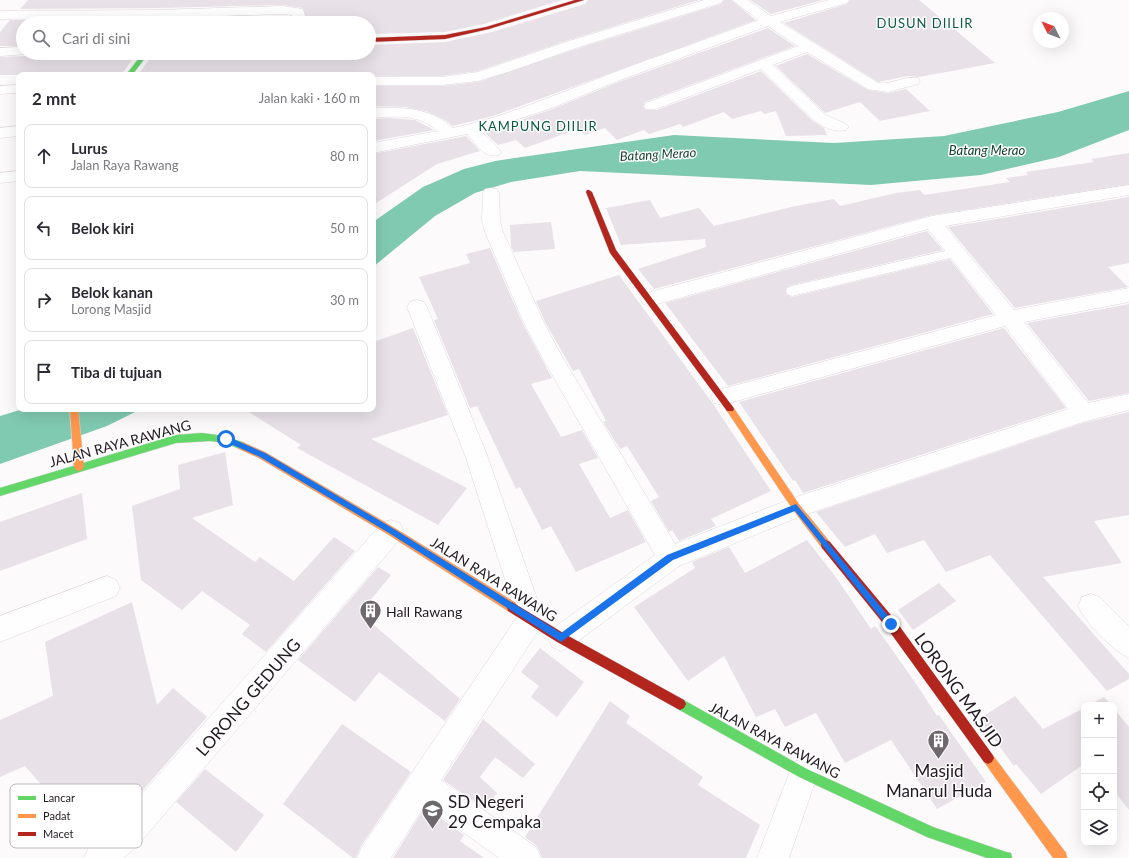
<!DOCTYPE html>
<html lang="id">
<meta charset="utf-8">
<style>
body{margin:0;font-family:Lato,sans-serif;background:#f7f7f7;color:#2b2b33}
.controls{position:absolute;right:12px;bottom:12px;display:grid;overflow:hidden;border-radius:8px;box-shadow:0 4px 16px #0002}
.controls button{width:36px;height:36px;display:grid;place-items:center;padding:0;border:0;border-bottom:1px solid #e1e1e2;background:#fff;color:#2b2b33;font:20px sans-serif}
.compass{position:absolute;left:1033px;top:12px;width:36px;height:36px;border-radius:50%;background:#fff;box-shadow:0 4px 16px #0002;rotate:312deg}
.stop{position:absolute;width:12px;height:12px;margin:-9px;border:3px solid #1a73e8;border-radius:50%;background:#fff}
.stop.end{background:#1a73e8;border-color:#fff;box-shadow:0 1px 4px #0008}
.list{margin:0;padding:0;list-style:none}
h2{display:flex;justify-content:space-between;align-items:center;height:52px;margin:0;padding:0 16px;font-size:17px}
h2 small{font-size:13px;font-weight:400;color:#7c7c81}
.list li{display:grid;grid-template-columns:26px 1fr auto;gap:12px;align-items:center;box-sizing:border-box;height:64px;margin:0 8px 8px;padding:0 8px;border:1px solid #e1e1e2;border-radius:8px}
.list b{display:block;font-size:15px;white-space:nowrap}
.list p{margin:0;font-size:13px;white-space:nowrap;color:#7c7c81}
.list em{font-size:13px;font-style:normal;color:#7c7c81}
.icon{flex:none;width:22px;height:22px;fill:none;stroke:currentColor;stroke-width:2;stroke-linecap:round;stroke-linejoin:round}
.map{position:relative;flex:none;width:1129px;height:858px;overflow:hidden}
.search{position:absolute;background:#fff;box-shadow:0 4px 16px #0002;left:16px;top:16px;width:360px;height:44px;display:flex;align-items:center;gap:10px;box-sizing:border-box;padding:0 14px;border-radius:22px;color:#7c7c81;font-size:15px}
.panel{position:absolute;background:#fff;box-shadow:0 4px 16px #0002;left:16px;top:72px;width:360px;height:340px;border-radius:8px}
.map>svg:first-child{display:block}
.water{fill:#81cab2}
.building{fill:#e8e1e7}
.lines{fill:none;stroke-linecap:round;stroke-linejoin:round}
.lane-casing{stroke:#dcd7db;stroke-width:1}
.street-casing{stroke:#dcd7db;stroke-width:1}
.fast-casing{stroke:#dcd7db;stroke-width:1}
.slow-casing{stroke:#dcd7db;stroke-width:1}
.jam-casing{stroke:#dcd7db;stroke-width:1}
.lane{fill:#fffeff;fill-rule:evenodd}
.street{fill:#fffeff;fill-rule:evenodd}
.fast{fill:#63d668;fill-rule:evenodd}
.slow{fill:#ff974d;fill-rule:evenodd}
.jam{fill:#b3261e;fill-rule:evenodd}
.route{fill:#1a73e8}
.labels{text-anchor:middle;dominant-baseline:central;stroke-width:3;stroke-linejoin:round;paint-order:stroke}
.far-quarter-label{font-size:13px;letter-spacing:1px;fill:#0c5a44;stroke:#fff}
.far-water-label{font-size:13px;font-style:italic;fill:#144133;stroke:#fff}
.street-label{font-size:14px;fill:#211920;stroke:#fff}
.poi-label{font-size:14px;fill:#211920;stroke:#fff;text-anchor:start}
.near-street-label{font-size:17px;fill:#211920;stroke:#fff}
.near-poi-label{font-size:17px;fill:#211920;stroke:#fff}
.key{fill:#fff;stroke:#bcbabc;stroke-width:1}
.key-label{font-size:11px;fill:#211920}
</style>
<div class="map">
<svg width="1129" height="858" viewBox="0 0 1129 858">
<rect width="100%" height="100%" fill="#fdfafc"/>
<g class="water">
<path d="M 1129,91 L 1129,130 L 1059,157 L 981,175 L 871,185 L 580,171 L 511,182 L 475,193 L 435,216 L 373,267 L 373,222 L 423,187 L 464,169 L 495,161 L 674,135 L 834,143 L 944,136 L 1058,112 Z"/>
<path d="M 23,409 L 141,409 L 107,426 L 0,464 L 0,416 Z"/>
</g>
<g class="building">
<path d="M 28,0 L 562,0 L 484,24 L 445,32 L 369,34 L 369,23 L 308,23 L 303,8 L 282,5 L 157,8 L 20,9 Z"/>
<path d="M 588,0 L 699,0 L 569,40 L 478,71 L 442,76 L 138,75 L 154,53 L 369,53 L 369,45 L 445,42 L 492,32 L 585,4 Z"/>
<path d="M 724,0 L 731,0 L 756,20 L 493,116 L 453,126 L 445,120 L 426,111 L 405,107 L 373,106 L 373,86 L 442,86 L 478,82 L 579,48 L 721,4 Z"/>
<path d="M 750,0 L 823,0 L 771,14 Z"/>
<path d="M 850,0 L 919,0 L 995,63 L 919,77 L 908,76 L 878,82 L 784,23 L 847,4 Z"/>
<path d="M 282,16 L 291,16 L 291,23 L 23,23 L 23,46 L 0,46 L 0,32 L 10,20 L 157,20 Z"/>
<path d="M 768,28 L 795,46 L 645,102 L 643,107 L 646,110 L 657,110 L 761,71 L 813,121 L 824,128 L 827,135 L 786,136 L 776,111 L 764,114 L 761,111 L 732,119 L 724,112 L 683,127 L 680,124 L 649,134 L 644,130 L 617,140 L 605,128 L 585,135 L 578,129 L 525,148 L 516,140 L 498,145 L 484,132 L 550,110 L 621,81 Z"/>
<path d="M 29,53 L 137,53 L 121,75 L 0,75 L 0,57 L 28,56 Z"/>
<path d="M 807,54 L 868,90 L 888,93 L 906,89 L 930,111 L 880,121 L 860,102 L 825,113 L 776,66 Z"/>
<path d="M 390,118 L 415,120 L 434,130 L 373,141 L 373,119 Z"/>
<path d="M 466,136 L 480,151 L 437,164 L 373,205 L 373,154 Z"/>
<path d="M 1129,153 L 1129,184 L 932,215 L 654,289 L 638,269 L 706,247 L 705,239 L 621,245 L 606,208 L 650,200 L 660,218 L 699,208 L 714,226 L 791,207 L 834,199 L 840,206 L 896,193 L 920,190 L 924,195 L 1010,182 L 1006,178 L 1028,175 L 1026,172 L 1094,162 L 1091,159 Z"/>
<path d="M 1129,197 L 1129,263 L 1108,267 L 1128,287 L 1015,308 L 948,227 Z"/>
<path d="M 551,222 L 555,249 L 514,252 L 511,247 L 510,225 Z"/>
<path d="M 927,231 L 943,250 L 792,285 L 786,288 L 786,294 L 792,297 L 950,259 L 993,314 L 728,386 L 665,303 Z"/>
<path d="M 490,248 L 523,324 L 552,378 L 531,384 L 561,437 L 582,430 L 598,458 L 579,464 L 610,518 L 628,510 L 646,542 L 576,572 L 551,526 L 542,530 L 520,487 L 516,489 L 477,406 L 470,408 L 434,320 L 438,319 L 419,277 L 470,263 L 466,254 Z"/>
<path d="M 619,275 L 713,404 L 771,491 L 711,519 L 716,526 L 679,541 L 672,530 L 669,532 L 651,501 L 659,497 L 627,446 L 620,449 L 603,422 L 606,421 L 579,369 L 573,371 L 545,322 L 536,301 Z"/>
<path d="M 1129,304 L 1129,393 L 1089,401 L 1027,323 Z"/>
<path d="M 413,328 L 448,415 L 371,439 L 467,488 L 438,525 L 297,448 L 301,445 L 244,409 L 373,409 L 373,342 Z"/>
<path d="M 1004,328 L 1066,408 L 803,493 L 795,480 L 793,481 L 739,402 Z"/>
<path d="M 1129,412 L 1129,515 L 1094,521 L 1122,563 L 1043,577 L 1129,674 L 1129,679 L 1107,691 L 990,555 L 946,572 L 924,540 L 887,553 L 875,534 L 845,547 L 816,512 L 1083,423 Z"/>
<path d="M 225,452 L 233,505 L 192,518 L 255,562 L 260,557 L 294,581 L 334,537 L 355,551 L 266,652 L 242,634 L 250,625 L 202,591 L 182,610 L 141,580 L 132,506 L 180,489 L 178,465 Z"/>
<path d="M 82,493 L 87,539 L 0,571 L 0,522 Z"/>
<path d="M 807,540 L 835,576 L 871,629 L 875,626 L 881,634 L 919,688 L 937,716 L 939,715 L 986,782 L 937,809 L 891,740 L 845,763 L 816,713 L 785,727 L 775,709 L 756,717 L 724,656 L 688,681 L 634,607 L 695,568 L 692,562 L 729,547 L 745,573 Z"/>
<path d="M 378,567 L 391,575 L 360,613 L 460,699 L 445,721 L 379,672 L 355,702 L 298,660 Z"/>
<path d="M 939,583 L 956,601 L 913,630 L 898,610 Z"/>
<path d="M 132,602 L 157,705 L 173,688 L 207,717 L 115,822 L 92,843 L 25,766 L 0,777 L 0,720 L 53,696 L 45,642 Z"/>
<path d="M 540,648 L 584,682 L 557,717 L 531,697 L 539,686 L 521,672 Z"/>
<path d="M 1015,696 L 1043,729 L 1084,708 L 1084,764 L 1041,794 L 1016,764 L 1014,766 L 979,719 Z"/>
<path d="M 1104,697 L 1111,705 L 1089,705 Z"/>
<path d="M 610,701 L 630,716 L 626,723 L 703,777 L 698,785 L 760,825 L 746,858 L 542,858 L 537,846 L 525,837 Z"/>
<path d="M 1114,709 L 1129,727 L 1129,810 L 1114,791 Z"/>
<path d="M 483,719 L 535,764 L 523,778 L 495,757 L 480,777 L 497,793 L 485,809 L 443,780 Z"/>
<path d="M 342,724 L 411,772 L 361,846 L 356,858 L 353,858 L 283,804 Z"/>
<path d="M 205,769 L 264,815 L 236,852 L 176,802 Z"/>
<path d="M 425,807 L 464,835 L 460,841 L 484,858 L 393,858 Z"/>
</g>
<g class="lines">
<defs>
<path id="lane" d="M 958,248 L 962,249 L 964,252 L 962,255 L 792,296 L 787,294 L 786,291 L 787,288 L 792,286 Z"/>
<g id="street">
<path d="M 704,0 L 723,0 L 721,3 L 579,47 L 511,71 L 478,81 L 442,85 L 373,85 L 373,77 L 442,77 L 478,72 L 569,41 Z"/>
<path d="M 732,0 L 747,0 L 771,16 L 829,0 L 849,0 L 847,3 L 780,22 L 878,83 C 892,85 905,75 918,78 L 920,81 L 918,84 L 888,92 L 868,89 L 807,52 L 773,65 L 824,114 C 831,118 845,122 849,127 L 846,130 C 835,133 823,127 814,120 L 761,69 L 656,109 L 646,109 L 644,106 L 646,103 L 798,46 L 768,26 L 620,80 L 549,109 L 481,131 L 499,149 L 501,152 L 499,155 C 485,159 476,144 467,134 L 373,153 L 373,143 L 438,131 C 419,114 396,116 373,118 L 373,108 C 402,107 430,107 453,128 C 507,117 558,93 610,74 C 660,55 710,38 759,20 Z"/>
<path d="M 282,6 L 303,9 L 307,23 L 293,23 L 292,15 L 282,14 L 157,18 L 0,19 L 0,11 L 157,10 Z"/>
<path d="M 23,47 L 23,53 L 28,54 L 0,56 L 0,48 Z"/>
<path d="M 19,85 L 19,93 L 0,94 L 0,86 Z"/>
<path d="M 19,126 L 19,136 L 0,138 L 0,128 Z"/>
<path d="M 19,171 L 19,181 L 0,183 L 0,173 Z"/>
<path d="M 1129,185 L 1129,195 L 945,226 L 1014,310 L 1129,288 L 1129,302 L 1024,322 L 1088,403 L 1129,394 L 1129,410 L 1083,422 L 801,516 L 679,566 L 570,647 L 561,651 L 552,647 L 548,638 L 552,629 L 655,555 L 542,357 L 524,323 L 485,232 L 482,221 L 483,193 L 485,189 L 491,188 L 497,189 L 499,193 L 500,221 L 503,232 L 544,323 L 560,353 L 675,544 L 796,497 L 1068,409 L 1005,326 L 722,405 L 714,403 L 711,397 L 714,391 L 722,389 L 996,315 L 928,229 L 650,306 L 643,304 L 640,299 L 643,294 L 932,216 Z"/>
<path d="M 417,300 L 424,302 L 427,307 L 487,455 L 544,619 L 540,628 L 441,780 L 536,847 L 541,858 L 499,858 L 425,805 L 391,858 L 357,858 L 362,847 L 517,617 L 465,455 L 407,307 L 410,302 Z"/>
<path d="M 391,520 L 400,523 L 403,531 L 400,539 L 138,845 L 123,858 L 84,858 L 89,847 L 116,823 L 382,523 Z"/>
<path d="M 107,576 L 116,580 L 120,588 L 116,596 L 0,642 L 0,616 Z"/>
<path d="M 1091,594 L 1100,597 L 1129,626 L 1129,658 C 1113,651 1085,622 1078,606 L 1082,597 Z"/>
<path d="M 803,758 L 813,763 L 818,773 L 789,858 L 757,858 L 793,763 Z"/>
</g>
<g id="fast">
<path d="M 143,53 L 149,53 L 132,75 L 126,75 Z"/>
<path d="M 202,433 L 225,436 L 245,443 L 247,446 L 245,449 L 242,450 L 225,443 L 210,441 L 176,443 L 0,496 L 0,488 L 176,435 Z"/>
<path d="M 680,698 L 807,769 L 933,827 L 1006,852 L 1011,853 L 1012,858 L 987,858 L 927,837 L 799,777 L 676,708 L 674,704 L 676,700 Z"/>
</g>
<g id="slow">
<path d="M 730,406 L 733,407 L 799,504 L 830,542 L 831,545 L 830,548 L 826,550 L 822,548 L 793,510 L 727,411 L 726,409 L 727,407 Z"/>
<path d="M 70,409 L 78,409 L 84,467 L 82,470 L 79,471 L 76,470 L 74,467 Z"/>
<path d="M 242,442 L 265,452 L 395,528 L 516,603 L 517,607 L 516,611 L 512,612 L 508,611 L 387,534 L 259,458 L 239,449 L 237,446 L 239,443 Z"/>
<path d="M 988,752 L 992,754 L 1066,853 L 1067,858 L 1053,858 L 984,762 L 982,758 L 984,754 Z"/>
</g>
<g id="jam">
<path d="M 575,0 L 584,0 L 489,29 L 445,39 L 369,42 L 369,38 L 445,35 L 486,27 Z"/>
<path d="M 587,190 L 589,190 L 592,192 L 616,250 L 733,407 L 734,409 L 733,411 L 727,411 L 610,253 L 586,192 Z"/>
<path d="M 826,540 L 830,542 L 895,620 L 992,754 L 994,758 L 992,762 L 988,764 L 984,762 L 887,628 L 822,548 L 821,545 L 822,542 Z"/>
<path d="M 512,602 L 565,634 L 684,700 L 686,704 L 684,708 L 680,710 L 676,708 L 557,642 L 508,611 L 507,607 L 508,603 Z"/>
</g>
</defs>
<use href="#lane" class="lane-casing"/>
<use href="#street" class="street-casing"/>
<use href="#fast" class="fast-casing"/>
<use href="#slow" class="slow-casing"/>
<use href="#jam" class="jam-casing"/>
<use href="#lane" class="lane"/>
<use href="#street" class="street"/>
<use href="#fast" class="fast"/>
<use href="#slow" class="slow"/>
<use href="#jam" class="jam"/>
</g>
<path class="route" d="M 226,436 L 265,453 L 394,529 L 561,633 L 667,555 L 796,504 L 895,624 L 891,628 L 888,627 L 795,511 L 673,560 L 561,642 L 389,533 L 260,457 L 224,441 L 224,437 Z"/>
<defs>
<symbol id="building-pin" viewBox="-11 -11 22 30"><path d="M0 17L-7.5 6A9.5 9.5 0 1 1 7.5 6Z" fill="#6e686d" stroke="#fff"/><path d="M-4-6H4V6H1V3H-1V6H-4ZM-2.5-4.3h1.7v1.8h-1.7ZM.8-4.3h1.7v1.8H.8ZM-2.5-1h1.7V.8h-1.7ZM.8-1h1.7V.8H.8Z" fill="#fff"/></symbol>
<symbol id="school-pin" viewBox="-11 -11 22 30"><path d="M0 17L-7.5 6A9.5 9.5 0 1 1 7.5 6Z" fill="#6e686d" stroke="#fff"/><path d="M0-5L7-2L0 1L-7-2ZM-4 1L0 2.5L4 1V4Q0 6-4 4Z" fill="#fff"/></symbol>
</defs>
<g fill-rule="evenodd">
<use href="#building-pin" x="358" y="598" width="25" height="34"/>
<use href="#building-pin" x="926" y="728" width="25" height="34"/>
<use href="#school-pin" x="420" y="798" width="25" height="34"/>
</g>
<g class="labels">
<g class="far-quarter-label">
<text x="925" y="23">DUSUN DIILIR</text>
<text x="538" y="126">KAMPUNG DIILIR</text>
</g>
<g class="far-water-label">
<text x="987" y="150">Batang Merao</text>
<text transform="translate(658 154) rotate(-3)">Batang Merao</text>
</g>
<g class="street-label">
<text transform="translate(120 443) rotate(-15)">JALAN RAYA RAWANG</text>
<text transform="translate(494 579) rotate(32)">JALAN RAYA RAWANG</text>
<text transform="translate(775 740) rotate(28)">JALAN RAYA RAWANG</text>
</g>
<g class="poi-label">
<text x="386" y="611">Hall Rawang</text>
</g>
<g class="near-street-label">
<text transform="translate(959 690) rotate(54)">LORONG MASJID</text>
<text transform="translate(248 697) rotate(-49)">LORONG GEDUNG</text>
</g>
<g class="near-poi-label">
<text x="939" y="770">Masjid<tspan x="939" dy="20">Manarul Huda</tspan></text>
<text x="448" y="801" text-anchor="start">SD Negeri<tspan x="448" dy="20">29 Cempaka</tspan></text>
</g>
</g>
<rect x="10" y="784" width="132" height="64" rx="6" class="key"/>
<rect x="18" y="796" width="18" height="4" fill="#63d668"/>
<rect x="18" y="814" width="18" height="4" fill="#ff974d"/>
<rect x="18" y="832" width="18" height="4" fill="#b3261e"/>
<g class="key-label">
<text x="43" y="802">Lancar</text>
<text x="43" y="820">Padat</text>
<text x="43" y="838">Macet</text>
</g>
</svg>
<div class="controls">
<button>+</button>
<button>−</button>
<button><svg class="icon" aria-label="locate" viewBox="0 0 24 24"><circle cx="12" cy="12" r="6"/><path d="M12 2v4M12 18v4M2 12h4M18 12h4"/></svg></button>
<button><svg class="icon" aria-label="layers" viewBox="0 0 24 24"><path d="M12 4l9 5-9 5-9-5zM3 14l9 5 9-5"/></svg></button>
</div>
<svg class="compass" viewBox="-18 -18 36 36"><path d="M0-13l5 13h-10z" fill="#e53935"/><path d="M0 13l5-13h-10z" fill="#7c7c81"/></svg>
<div class="stop" style="left:226px;top:439px"></div>
<div class="stop end" style="left:891px;top:624px"></div>
<div class="search"><svg class="icon" aria-label="search" viewBox="0 0 24 24"><circle cx="10" cy="10" r="6"/><path d="M15 15l6 6"/></svg>Cari di sini</div>
<section class="panel">
<h2>2 mnt<small>Jalan kaki · 160 m</small></h2>
<ul class="list">
<li><svg class="icon" aria-label="ahead" viewBox="0 0 24 24"><path d="M12 20V5M6 11l6-6 6 6"/></svg><div><b>Lurus</b><p>Jalan Raya Rawang</p></div><em>80 m</em></li>
<li><svg class="icon" aria-label="left" viewBox="0 0 24 24"><path d="M17 20v-9H6M10 6l-5 5 5 5"/></svg><div><b>Belok kiri</b></div><em>50 m</em></li>
<li><svg class="icon" aria-label="right" viewBox="0 0 24 24"><path d="M7 20v-9h11M14 6l5 5-5 5"/></svg><div><b>Belok kanan</b><p>Lorong Masjid</p></div><em>30 m</em></li>
<li><svg class="icon" aria-label="arrive" viewBox="0 0 24 24"><path d="M6 21V4h12l-3 4 3 4H6"/></svg><div><b>Tiba di tujuan</b></div></li>
</ul>
</section>
</div>
